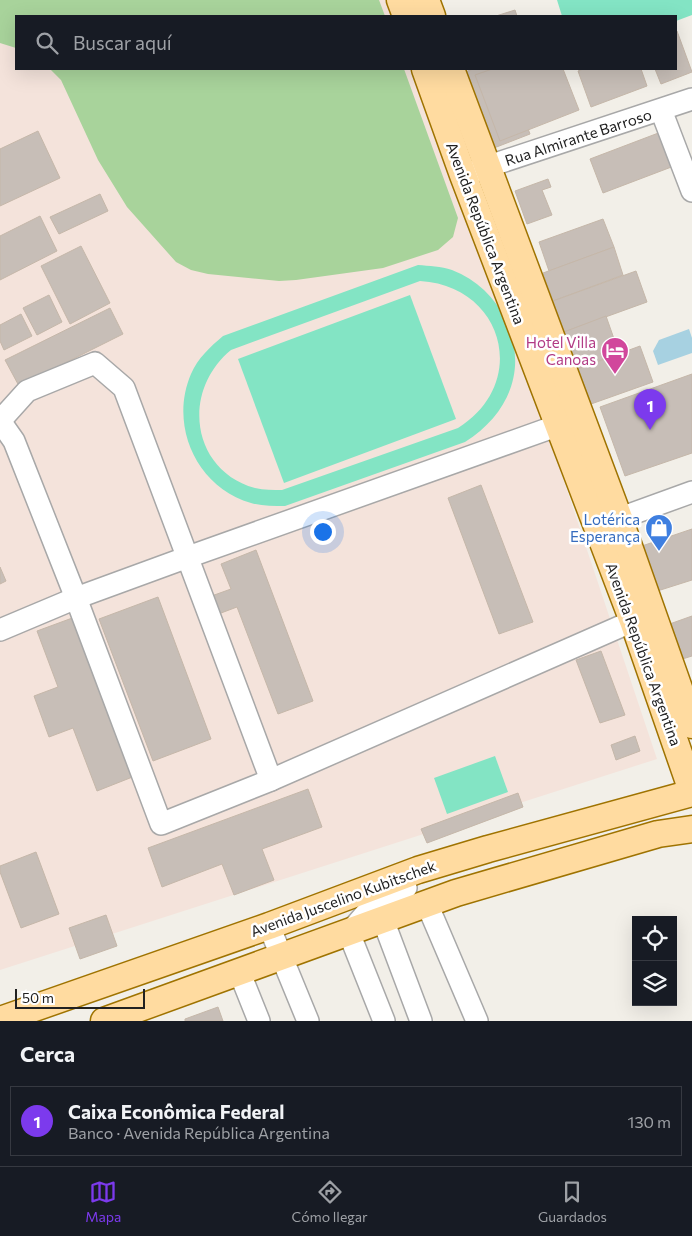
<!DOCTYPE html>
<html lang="es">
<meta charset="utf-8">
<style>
body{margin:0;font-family:Commissioner,sans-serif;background:#20242c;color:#f1f3f6}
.controls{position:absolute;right:15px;bottom:15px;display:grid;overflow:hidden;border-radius:0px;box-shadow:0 5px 20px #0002}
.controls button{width:45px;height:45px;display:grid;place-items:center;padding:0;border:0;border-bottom:1px solid #363941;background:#171b24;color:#f1f3f6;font:25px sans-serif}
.scale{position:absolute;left:15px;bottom:12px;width:130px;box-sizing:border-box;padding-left:5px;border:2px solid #212121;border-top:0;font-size:14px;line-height:18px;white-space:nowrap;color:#212121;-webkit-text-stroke:4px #fff;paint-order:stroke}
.you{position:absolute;left:322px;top:531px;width:18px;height:18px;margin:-12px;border:4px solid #fff;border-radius:50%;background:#1a73e8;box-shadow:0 0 0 8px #1a73e833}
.badge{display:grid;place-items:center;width:32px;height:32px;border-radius:50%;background:#7c3aed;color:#fff;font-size:16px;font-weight:700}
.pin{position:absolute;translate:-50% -41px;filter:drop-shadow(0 1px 2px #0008)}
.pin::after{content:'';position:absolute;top:26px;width:18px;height:15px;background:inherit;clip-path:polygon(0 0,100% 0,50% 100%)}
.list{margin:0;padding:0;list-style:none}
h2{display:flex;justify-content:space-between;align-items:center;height:65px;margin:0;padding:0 20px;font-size:21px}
h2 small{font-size:16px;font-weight:400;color:#9ea1a6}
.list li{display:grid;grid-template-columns:32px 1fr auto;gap:15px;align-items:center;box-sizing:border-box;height:70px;margin:0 10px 10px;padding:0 10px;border:1px solid #363941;border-radius:0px}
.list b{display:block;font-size:19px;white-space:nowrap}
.list p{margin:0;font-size:16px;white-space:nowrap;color:#9ea1a6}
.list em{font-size:16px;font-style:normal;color:#9ea1a6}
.icon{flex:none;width:28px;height:28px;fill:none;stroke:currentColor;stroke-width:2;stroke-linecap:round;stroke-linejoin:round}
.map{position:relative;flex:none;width:692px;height:1021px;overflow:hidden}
.search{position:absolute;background:#171b24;box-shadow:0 5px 20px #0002;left:15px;right:15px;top:15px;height:55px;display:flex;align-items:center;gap:12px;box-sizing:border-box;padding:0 18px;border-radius:0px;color:#9ea1a6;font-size:19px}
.sheet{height:145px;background:#171b24}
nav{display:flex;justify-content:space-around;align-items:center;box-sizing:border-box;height:70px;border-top:1px solid #363941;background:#171b24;font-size:14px;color:#9ea1a6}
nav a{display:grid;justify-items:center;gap:2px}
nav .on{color:#7c3aed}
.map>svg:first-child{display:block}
.military{fill:#f4e3db}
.forest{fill:#a8d39b}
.pitch{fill:#83e4c4;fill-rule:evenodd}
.water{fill:#a7d1e1}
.building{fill:#c7beb7;stroke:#c5b7a9}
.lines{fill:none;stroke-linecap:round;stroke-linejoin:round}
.minor-casing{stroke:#a8a8a8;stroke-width:24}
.major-casing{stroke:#9f7300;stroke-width:29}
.minor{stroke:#fff;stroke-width:21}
.major{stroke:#ffdba0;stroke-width:26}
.labels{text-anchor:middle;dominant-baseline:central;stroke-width:5;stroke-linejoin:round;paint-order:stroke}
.street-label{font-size:15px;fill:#212121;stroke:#fff}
.hotel-label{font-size:15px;fill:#b23c85;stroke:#fff;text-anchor:end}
.shop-label{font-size:15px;fill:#366cbe;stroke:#fff;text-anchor:end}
</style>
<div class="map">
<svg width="692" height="1021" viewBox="0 0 692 1021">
<rect width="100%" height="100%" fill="#f2efe8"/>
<path class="military" d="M 0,0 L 390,0 L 396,16 L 16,16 L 16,69 L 416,69 L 512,326 L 657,759 L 0,970 Z"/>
<g class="forest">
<path d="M 0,0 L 379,0 L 385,16 L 16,16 L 16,48 L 0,43 Z"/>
<path d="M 50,69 L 404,69 L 458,218 L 453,237 L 438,250 L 383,268 L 296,280 L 279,281 L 208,274 L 191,270 L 176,262 L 127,207 L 98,160 L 61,80 Z"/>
</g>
<g class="pitch">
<path d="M 557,0 L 692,0 L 692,15 L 676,21 L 676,16 L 562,16 Z"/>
<path d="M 418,265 C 429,266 441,266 452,270 C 477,280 495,297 506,321 C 528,369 509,414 465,442 L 285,506 C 273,506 262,506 251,503 C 196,487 169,425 191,374 C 198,358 210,347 223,336 ZM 420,281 C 504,286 530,383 458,428 L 282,490 C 273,490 264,490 255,488 C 191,470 181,391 231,350 Z"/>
<path d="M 410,295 L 456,419 L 284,483 L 238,359 Z"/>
<path d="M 495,756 L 508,792 L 447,814 L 434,778 Z"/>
</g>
<path class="water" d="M 689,329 L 692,338 L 692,353 L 658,365 L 653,351 L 659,340 Z"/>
<g class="building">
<path d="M 515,10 L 517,16 L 496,16 Z"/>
<path d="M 677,31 L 692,72 L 661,84 L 655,69 L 676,69 L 676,32 Z"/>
<path d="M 473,69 L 530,69 L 532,74 L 511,83 L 530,134 L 494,148 L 465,72 Z"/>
<path d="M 492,69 L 563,69 L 579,110 L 500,141 L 475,75 Z"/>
<path d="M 583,69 L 641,69 L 647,86 L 591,107 L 578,71 Z"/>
<path d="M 38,131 L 60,178 L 0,206 L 0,149 Z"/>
<path d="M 661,132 L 674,166 L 603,193 L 590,159 Z"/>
<path d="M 548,179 L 551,187 L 542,190 L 552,215 L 527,224 L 515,191 Z"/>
<path d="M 100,194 L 108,211 L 59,234 L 50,217 Z"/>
<path d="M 40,216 L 57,251 L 0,280 L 0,236 Z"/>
<path d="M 603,219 L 614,247 L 549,271 L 539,242 Z"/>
<path d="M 81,246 L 110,303 L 70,324 L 41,266 Z"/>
<path d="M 614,247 L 623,275 L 553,301 L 543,273 Z"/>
<path d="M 636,271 L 647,302 L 564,332 L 553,301 Z"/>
<path d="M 49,295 L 62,322 L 37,335 L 23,308 Z"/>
<path d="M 110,308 L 123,334 L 19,386 L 5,360 Z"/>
<path d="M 21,314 L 32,336 L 4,350 L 0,341 L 0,325 Z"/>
<path d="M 606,316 L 619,353 L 578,369 L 564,332 Z"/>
<path d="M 640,346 L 653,382 L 591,404 L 578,369 Z"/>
<path d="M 692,374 L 692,453 L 625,476 L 600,407 Z"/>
<path d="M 481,485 L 533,622 L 499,634 L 448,498 Z"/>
<path d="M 692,529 L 692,580 L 651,593 L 636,548 Z"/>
<path d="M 256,550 L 313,701 L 278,714 L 237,607 L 213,616 L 206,598 L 231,589 L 221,564 Z"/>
<path d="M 0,567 L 6,581 L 0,584 Z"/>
<path d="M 158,597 L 211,739 L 153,761 L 99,619 Z"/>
<path d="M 692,616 L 692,656 L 676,661 L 664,626 Z"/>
<path d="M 75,617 L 135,776 L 97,791 L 73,728 L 49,737 L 34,696 L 58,687 L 37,631 Z"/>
<path d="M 601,651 L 625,715 L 600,723 L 576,660 Z"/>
<path d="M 635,736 L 640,751 L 616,760 L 611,745 Z"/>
<path d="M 308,789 L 322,827 L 262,849 L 274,880 L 234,895 L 222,864 L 162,887 L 148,848 Z"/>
<path d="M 518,793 L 523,807 L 427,843 L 421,829 Z"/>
<path d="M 36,852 L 59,914 L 21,928 L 0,872 L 0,866 Z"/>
<path d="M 106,915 L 117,946 L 80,959 L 69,928 Z"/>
<path d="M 218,1007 L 223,1021 L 185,1021 L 185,1019 Z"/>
</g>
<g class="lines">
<defs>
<g id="minor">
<path d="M 661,110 L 692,191"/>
<path d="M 474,171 L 692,99"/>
<path d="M 0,421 L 14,441 L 76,598 L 161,824 L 271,780 L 633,621"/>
<path d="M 0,421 L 27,391 L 95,363 L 124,388 L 271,780"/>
<path d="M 604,524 L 692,492"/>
<path d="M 0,630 L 76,598 L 188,557 L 559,425"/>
<path d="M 377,904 L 421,1021"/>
<path d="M 427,904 L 477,1021"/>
<path d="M 269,926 L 308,1021"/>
<path d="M 239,971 L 259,1021"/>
<path d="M 384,1021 L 349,933 L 380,897 L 406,888"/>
</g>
<g id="major">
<path d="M 400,0 L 406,16"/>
<path d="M 426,0 L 432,16"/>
<path d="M 425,69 L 463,175 L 633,621 L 692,791"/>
<path d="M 451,69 L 619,518 L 692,725"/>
<path d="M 0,1020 L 269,926 L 418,870 L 488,849 L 692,793"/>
<path d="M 104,1021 L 456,893 L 658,834 L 692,829"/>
</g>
</defs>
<use href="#minor" class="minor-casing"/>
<use href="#major" class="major-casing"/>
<use href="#minor" class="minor"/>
<use href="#major" class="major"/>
</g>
<defs>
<symbol id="hotel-pin" viewBox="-11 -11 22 30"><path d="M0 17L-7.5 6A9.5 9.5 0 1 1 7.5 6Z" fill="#d1479c" stroke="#fff"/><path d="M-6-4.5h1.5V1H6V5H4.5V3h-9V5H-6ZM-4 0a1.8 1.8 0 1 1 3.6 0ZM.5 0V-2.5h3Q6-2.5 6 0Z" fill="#fff"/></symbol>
<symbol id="shop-pin" viewBox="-11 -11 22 30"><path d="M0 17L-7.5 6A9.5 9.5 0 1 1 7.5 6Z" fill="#3f7fe0" stroke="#fff"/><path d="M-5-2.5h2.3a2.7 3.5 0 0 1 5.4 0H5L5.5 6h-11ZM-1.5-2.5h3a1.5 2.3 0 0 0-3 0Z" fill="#fff"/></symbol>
</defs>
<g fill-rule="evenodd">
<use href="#hotel-pin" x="599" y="335" width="32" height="43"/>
<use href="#shop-pin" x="643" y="512" width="32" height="43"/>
</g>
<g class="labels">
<g class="street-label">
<text transform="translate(578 137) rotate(-18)">Rua Almirante Barroso</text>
<text transform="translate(486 233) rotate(69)">Avenida República Argentina</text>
<text transform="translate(644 654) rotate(70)">Avenida República Argentina</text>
<text transform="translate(343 898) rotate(-20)">Avenida Juscelino Kubitschek</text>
</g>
<g class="hotel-label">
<text x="596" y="342">Hotel Villa<tspan x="596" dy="17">Canoas</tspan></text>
</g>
<g class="shop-label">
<text x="640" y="519">Lotérica<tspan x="640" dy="17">Esperança</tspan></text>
</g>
</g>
</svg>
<div class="controls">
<button><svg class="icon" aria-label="locate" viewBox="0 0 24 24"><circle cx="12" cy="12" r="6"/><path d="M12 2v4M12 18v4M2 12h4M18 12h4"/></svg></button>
<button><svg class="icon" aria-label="layers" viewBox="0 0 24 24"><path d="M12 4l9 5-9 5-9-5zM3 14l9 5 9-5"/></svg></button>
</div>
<div class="scale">50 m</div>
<div class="you"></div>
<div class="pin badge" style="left:650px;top:430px">1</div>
<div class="search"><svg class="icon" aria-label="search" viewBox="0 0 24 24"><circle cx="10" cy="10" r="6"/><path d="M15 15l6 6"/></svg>Buscar aquí</div>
</div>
<section class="sheet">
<h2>Cerca<small></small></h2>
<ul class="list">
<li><span class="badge">1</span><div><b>Caixa Econômica Federal</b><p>Banco · Avenida República Argentina</p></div><em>130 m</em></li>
</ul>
</section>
<nav>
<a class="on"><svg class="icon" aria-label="map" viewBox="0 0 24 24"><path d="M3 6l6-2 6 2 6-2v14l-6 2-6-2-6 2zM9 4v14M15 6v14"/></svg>Mapa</a>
<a><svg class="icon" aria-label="directions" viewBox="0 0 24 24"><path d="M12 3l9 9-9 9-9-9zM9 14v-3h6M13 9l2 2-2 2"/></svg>Cómo llegar</a>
<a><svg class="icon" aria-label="saved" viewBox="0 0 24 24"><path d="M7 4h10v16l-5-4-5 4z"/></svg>Guardados</a>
</nav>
